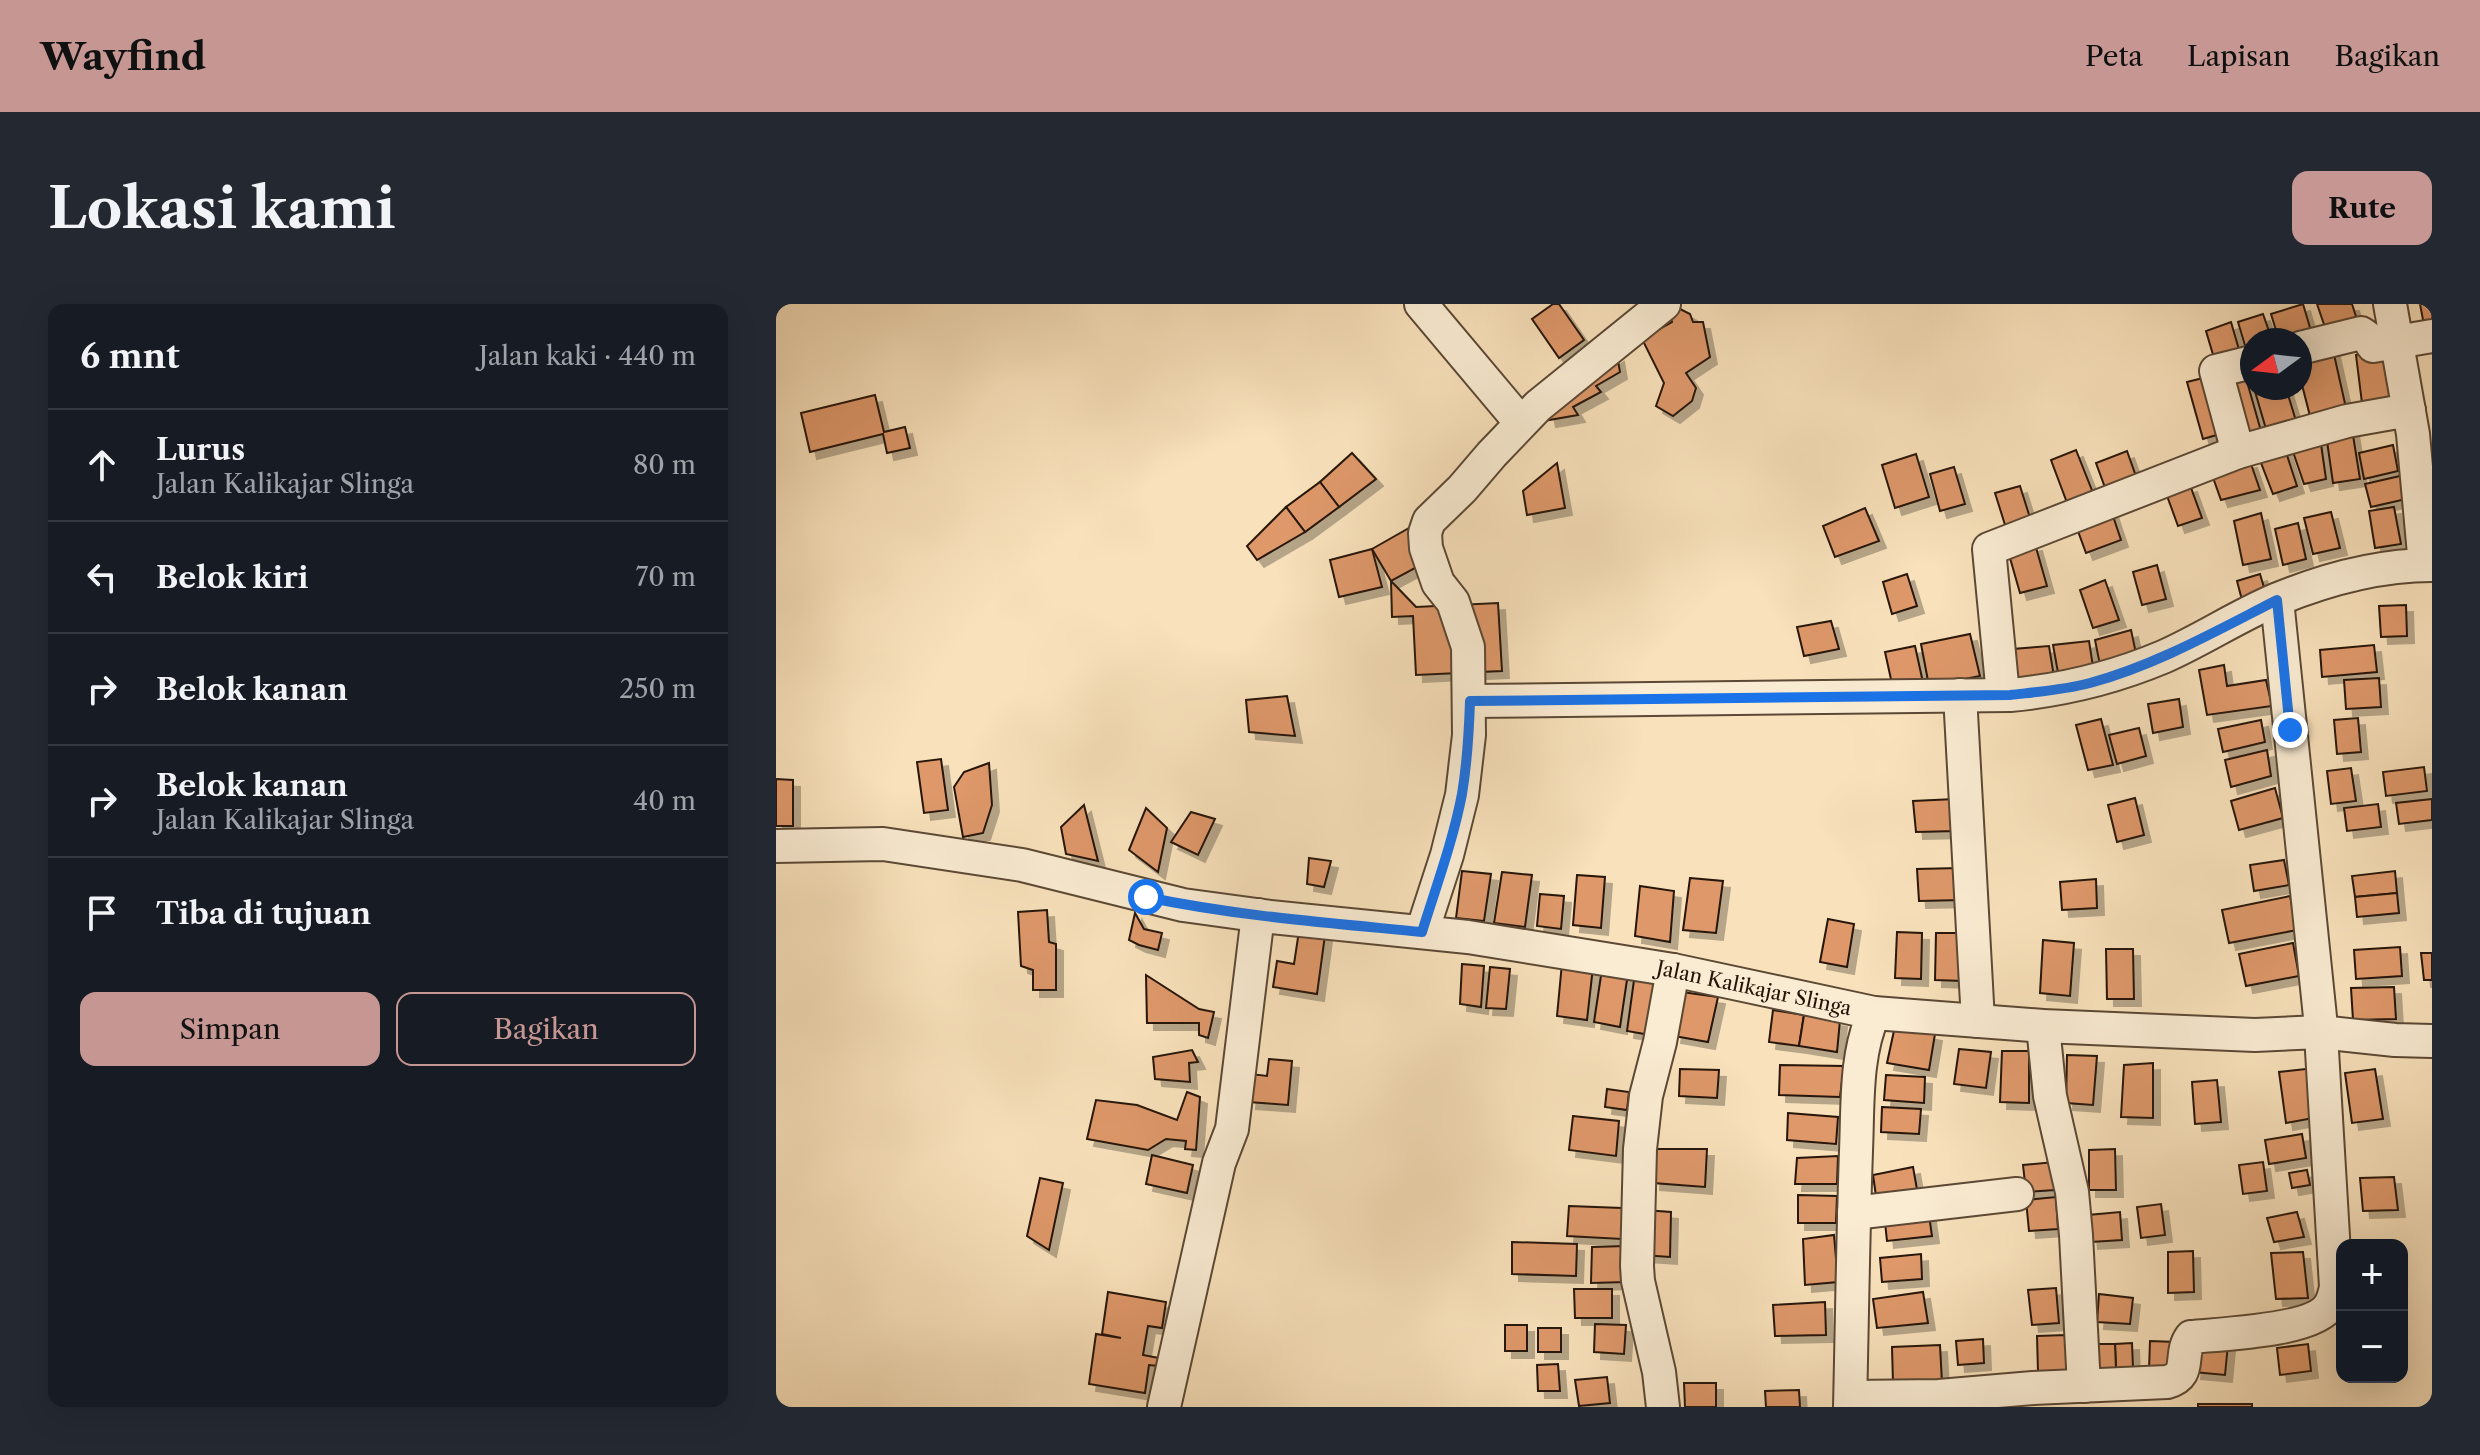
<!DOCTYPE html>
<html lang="id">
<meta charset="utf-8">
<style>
body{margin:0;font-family:"Libre Caslon Text",serif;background:#242831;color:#f1f3f6}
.controls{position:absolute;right:24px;bottom:24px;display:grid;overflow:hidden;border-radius:16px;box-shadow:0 8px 32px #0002}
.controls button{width:72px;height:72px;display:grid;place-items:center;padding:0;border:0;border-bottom:2px solid #363941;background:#171b24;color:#f1f3f6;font:40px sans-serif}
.compass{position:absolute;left:1464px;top:24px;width:72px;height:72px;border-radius:50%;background:#171b24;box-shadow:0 8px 32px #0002;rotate:255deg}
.stop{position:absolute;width:24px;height:24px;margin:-18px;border:6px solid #1a73e8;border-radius:50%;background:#fff}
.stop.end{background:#1a73e8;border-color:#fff;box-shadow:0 2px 8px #0008}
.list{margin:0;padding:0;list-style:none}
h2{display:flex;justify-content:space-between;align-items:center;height:104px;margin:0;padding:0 32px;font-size:34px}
h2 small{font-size:26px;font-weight:400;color:#9ea1a6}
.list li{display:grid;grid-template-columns:52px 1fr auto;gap:24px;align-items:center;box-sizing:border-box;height:112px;padding:0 32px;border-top:2px solid #363941}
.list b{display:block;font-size:30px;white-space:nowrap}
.list p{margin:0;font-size:26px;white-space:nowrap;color:#9ea1a6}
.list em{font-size:26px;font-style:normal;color:#9ea1a6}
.actions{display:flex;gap:16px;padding:24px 32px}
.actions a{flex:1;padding:18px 0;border:2px solid #c59692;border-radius:16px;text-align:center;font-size:28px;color:#c59692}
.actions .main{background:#c59692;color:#111}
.icon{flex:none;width:44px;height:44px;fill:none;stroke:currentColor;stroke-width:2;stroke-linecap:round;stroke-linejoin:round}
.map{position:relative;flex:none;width:1656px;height:1103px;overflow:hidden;border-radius:16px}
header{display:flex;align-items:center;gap:48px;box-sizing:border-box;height:112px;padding:0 40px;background:#c59692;color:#111}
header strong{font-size:38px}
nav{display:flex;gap:44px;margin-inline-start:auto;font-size:28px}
.intro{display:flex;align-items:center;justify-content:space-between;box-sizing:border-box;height:192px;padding:0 48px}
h1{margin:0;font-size:56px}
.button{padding:20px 36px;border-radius:16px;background:#c59692;color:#111;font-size:28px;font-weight:700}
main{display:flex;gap:48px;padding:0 48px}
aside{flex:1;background:#171b24;border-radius:16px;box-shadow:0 8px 32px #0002}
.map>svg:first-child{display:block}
.building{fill:#de986a;stroke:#271508;stroke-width:2;filter:url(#shadow)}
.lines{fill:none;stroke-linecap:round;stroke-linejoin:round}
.minor-casing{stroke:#5b4835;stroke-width:36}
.minor{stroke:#faecd3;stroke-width:32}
.route{stroke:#1a73e8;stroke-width:10}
.labels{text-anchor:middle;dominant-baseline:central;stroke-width:6;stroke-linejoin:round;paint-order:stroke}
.street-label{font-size:20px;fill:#271508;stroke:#faecd3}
</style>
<header>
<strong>Wayfind</strong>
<nav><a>Peta</a><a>Lapisan</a><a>Bagikan</a></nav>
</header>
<div class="intro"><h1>Lokasi kami</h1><a class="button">Rute</a></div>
<main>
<aside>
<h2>6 mnt<small>Jalan kaki · 440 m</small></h2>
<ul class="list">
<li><svg class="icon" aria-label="ahead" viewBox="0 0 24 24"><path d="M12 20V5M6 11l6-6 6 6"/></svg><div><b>Lurus</b><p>Jalan Kalikajar Slinga</p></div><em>80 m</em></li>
<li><svg class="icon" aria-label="left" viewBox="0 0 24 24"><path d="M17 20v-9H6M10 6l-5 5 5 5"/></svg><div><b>Belok kiri</b></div><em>70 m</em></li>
<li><svg class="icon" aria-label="right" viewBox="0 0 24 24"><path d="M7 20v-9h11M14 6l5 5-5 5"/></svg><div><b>Belok kanan</b></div><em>250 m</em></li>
<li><svg class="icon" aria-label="right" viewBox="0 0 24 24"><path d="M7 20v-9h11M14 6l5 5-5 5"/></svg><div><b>Belok kanan</b><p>Jalan Kalikajar Slinga</p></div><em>40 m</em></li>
<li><svg class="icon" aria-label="arrive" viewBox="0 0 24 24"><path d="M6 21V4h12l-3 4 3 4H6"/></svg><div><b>Tiba di tujuan</b></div></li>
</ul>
<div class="actions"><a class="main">Simpan</a><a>Bagikan</a></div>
</aside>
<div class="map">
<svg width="1656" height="1103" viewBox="0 0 1656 1103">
<defs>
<filter id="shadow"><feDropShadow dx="7" dy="7" stdDeviation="0" flood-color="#0004"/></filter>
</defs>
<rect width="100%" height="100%" fill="#f8e1bb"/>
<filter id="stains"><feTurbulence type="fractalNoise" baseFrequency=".0025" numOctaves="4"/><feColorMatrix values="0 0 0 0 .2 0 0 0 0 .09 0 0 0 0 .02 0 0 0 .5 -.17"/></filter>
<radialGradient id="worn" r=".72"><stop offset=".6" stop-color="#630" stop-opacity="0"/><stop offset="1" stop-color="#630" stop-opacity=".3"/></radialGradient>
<g class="building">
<path d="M 777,0 L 783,0 L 808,36 L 783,54 L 756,15 Z"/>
<path d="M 1527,0 L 1538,37 L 1503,36 L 1495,10 Z"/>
<path d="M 1541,0 L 1576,0 L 1584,25 L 1552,32 Z"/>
<path d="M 1644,0 L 1656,0 L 1656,20 L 1648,21 Z"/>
<path d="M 904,5 L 914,10 L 917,18 L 927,18 L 934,53 L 910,69 L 920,84 L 916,97 L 897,112 L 880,102 L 888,79 L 866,35 L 896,18 L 893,7 Z"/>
<path d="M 1487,10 L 1496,36 L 1476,36 L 1476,54 L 1473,55 L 1462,18 Z"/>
<path d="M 1455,18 L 1466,56 L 1441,64 L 1430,27 Z"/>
<path d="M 1557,46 L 1570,104 L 1534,112 L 1524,73 L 1524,53 Z"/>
<path d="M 1613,46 L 1620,94 L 1586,99 L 1580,51 Z"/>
<path d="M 841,51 L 844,68 L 820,82 L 825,88 L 797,103 L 802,111 L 773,116 L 770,103 Z"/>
<path d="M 1468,67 L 1485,127 L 1463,133 L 1446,73 Z"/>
<path d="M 1435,72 L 1451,128 L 1427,135 L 1411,78 Z"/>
<path d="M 1478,84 L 1510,84 L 1520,117 L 1490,125 Z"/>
<path d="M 99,91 L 108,128 L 129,123 L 134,144 L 111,149 L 107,130 L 34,148 L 25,109 Z"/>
<path d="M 1576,125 L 1584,175 L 1557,179 L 1550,130 Z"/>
<path d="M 1544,133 L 1550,175 L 1528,180 L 1515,142 Z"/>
<path d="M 1617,141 L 1622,167 L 1588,175 L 1583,149 Z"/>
<path d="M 1508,142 L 1521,182 L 1497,190 L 1482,151 Z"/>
<path d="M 1300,146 L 1319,194 L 1293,204 L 1275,156 Z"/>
<path d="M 1351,147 L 1362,178 L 1331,189 L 1320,159 Z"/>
<path d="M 576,149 L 600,175 L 563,203 L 544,178 Z"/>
<path d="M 1140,150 L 1153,193 L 1119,204 L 1106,161 Z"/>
<path d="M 1474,157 L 1484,186 L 1445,196 L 1435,168 Z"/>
<path d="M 781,159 L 789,204 L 751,211 L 747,187 Z"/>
<path d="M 1178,163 L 1189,200 L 1164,207 L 1154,170 Z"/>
<path d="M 1624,172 L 1630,195 L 1595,203 L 1589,180 Z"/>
<path d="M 544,178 L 563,203 L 529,228 L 510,203 Z"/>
<path d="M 1414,181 L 1426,214 L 1402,222 L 1390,189 Z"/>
<path d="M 1244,182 L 1255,217 L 1230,224 L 1219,189 Z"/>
<path d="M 510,203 L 529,228 L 481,256 L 471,242 Z"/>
<path d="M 1618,203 L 1625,240 L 1599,244 L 1593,207 Z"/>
<path d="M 1089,204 L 1103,237 L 1059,253 L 1047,222 Z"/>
<path d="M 1335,206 L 1345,236 L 1310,249 L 1299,219 Z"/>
<path d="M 1555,208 L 1564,244 L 1537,250 L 1528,214 Z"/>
<path d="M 1485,209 L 1495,255 L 1467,261 L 1458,217 Z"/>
<path d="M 1522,219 L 1530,255 L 1507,261 L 1499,225 Z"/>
<path d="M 633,224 L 641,263 L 615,277 L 596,245 Z"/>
<path d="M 1259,240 L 1271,282 L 1244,289 L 1232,247 Z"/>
<path d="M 596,245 L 606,283 L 563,293 L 554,256 Z"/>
<path d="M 1381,261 L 1390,295 L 1366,301 L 1357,268 Z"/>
<path d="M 1131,270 L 1141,302 L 1116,310 L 1107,278 Z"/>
<path d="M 1484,270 L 1490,290 L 1466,296 L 1461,277 Z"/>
<path d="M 1329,276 L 1343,316 L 1317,324 L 1304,286 Z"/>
<path d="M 615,277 L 640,303 L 722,299 L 726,367 L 640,371 L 637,312 L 616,313 Z"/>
<path d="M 1630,301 L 1631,332 L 1605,333 L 1603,302 Z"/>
<path d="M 1055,317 L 1063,345 L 1028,352 L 1021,323 Z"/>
<path d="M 1355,326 L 1361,354 L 1324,361 L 1319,336 Z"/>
<path d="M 1194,330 L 1204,372 L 1153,382 L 1145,340 Z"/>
<path d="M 1313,337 L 1318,369 L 1283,374 L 1277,341 Z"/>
<path d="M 1598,341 L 1601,368 L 1546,373 L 1544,346 Z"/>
<path d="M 1139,342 L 1148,383 L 1118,389 L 1109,348 Z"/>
<path d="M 1273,342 L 1278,373 L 1241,376 L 1237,345 Z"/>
<path d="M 1448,361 L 1451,382 L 1490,376 L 1496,402 L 1431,411 L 1423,366 Z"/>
<path d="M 1603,374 L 1605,403 L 1570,405 L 1568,376 Z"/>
<path d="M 511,392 L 519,432 L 473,428 L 470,396 Z"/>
<path d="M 1403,395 L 1407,423 L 1377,429 L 1372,400 Z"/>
<path d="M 1582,414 L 1585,448 L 1561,450 L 1558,416 Z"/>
<path d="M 1325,415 L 1337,461 L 1312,466 L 1300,421 Z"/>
<path d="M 1485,416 L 1489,438 L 1447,448 L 1442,425 Z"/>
<path d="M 1363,424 L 1370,452 L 1341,460 L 1333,431 Z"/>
<path d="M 1491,446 L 1495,472 L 1455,483 L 1449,456 Z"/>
<path d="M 165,455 L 172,506 L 148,509 L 141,458 Z"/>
<path d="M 213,459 L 216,501 L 207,529 L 187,533 L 178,483 L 188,468 Z"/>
<path d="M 1648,463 L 1651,487 L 1610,492 L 1607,468 Z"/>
<path d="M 1575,464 L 1580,497 L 1555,500 L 1551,467 Z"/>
<path d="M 0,475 L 17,476 L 17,522 L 0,522 Z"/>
<path d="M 1499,484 L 1507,514 L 1463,526 L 1455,497 Z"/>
<path d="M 1359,494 L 1368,531 L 1341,538 L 1332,501 Z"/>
<path d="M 1179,495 L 1181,527 L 1140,528 L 1137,497 Z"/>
<path d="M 1656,495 L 1656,516 L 1623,520 L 1620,499 Z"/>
<path d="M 1602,500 L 1605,523 L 1571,527 L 1568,504 Z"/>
<path d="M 308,501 L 322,557 L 290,550 L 285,523 Z"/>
<path d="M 370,504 L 391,524 L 382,568 L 353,546 Z"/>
<path d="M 415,508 L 439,515 L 422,551 L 395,538 Z"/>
<path d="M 533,554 L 555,557 L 548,583 L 531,580 Z"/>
<path d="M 1508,556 L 1513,581 L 1478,587 L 1474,561 Z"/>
<path d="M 1184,564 L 1186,596 L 1143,597 L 1141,565 Z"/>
<path d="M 686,567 L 715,570 L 708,617 L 680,614 Z"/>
<path d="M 1619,567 L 1621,589 L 1579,593 L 1576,572 Z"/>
<path d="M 726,568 L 756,571 L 749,623 L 718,619 Z"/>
<path d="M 801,571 L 829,573 L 825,624 L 797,621 Z"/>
<path d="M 914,574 L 947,577 L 940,629 L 907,626 Z"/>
<path d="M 1320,575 L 1321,604 L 1286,606 L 1284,578 Z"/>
<path d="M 864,582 L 898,587 L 894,638 L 859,632 Z"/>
<path d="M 1621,589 L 1623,609 L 1581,613 L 1579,593 Z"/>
<path d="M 764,590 L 788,592 L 785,625 L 761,622 Z"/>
<path d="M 1514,592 L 1521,626 L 1453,639 L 1446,606 Z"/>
<path d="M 271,606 L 273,638 L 280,640 L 280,686 L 257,686 L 257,666 L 245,662 L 242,608 Z"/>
<path d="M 359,609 L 368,625 L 386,629 L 382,646 L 363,641 L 353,636 Z"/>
<path d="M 1052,615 L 1078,620 L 1071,663 L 1044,658 Z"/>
<path d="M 523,627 L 549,631 L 541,690 L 497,683 L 501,657 L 518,660 Z"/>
<path d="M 1121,628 L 1146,629 L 1145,675 L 1119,674 Z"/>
<path d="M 1160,629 L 1187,629 L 1187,677 L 1159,676 Z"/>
<path d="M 1267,636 L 1298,639 L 1294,692 L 1264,689 Z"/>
<path d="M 1517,639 L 1523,672 L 1470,682 L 1463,650 Z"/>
<path d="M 1624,643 L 1626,672 L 1580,675 L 1578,646 Z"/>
<path d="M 1330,645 L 1357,645 L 1358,695 L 1331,695 Z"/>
<path d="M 1645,649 L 1656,649 L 1656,676 L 1648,676 Z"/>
<path d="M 786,659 L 817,663 L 811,716 L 781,712 Z"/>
<path d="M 686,660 L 708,662 L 705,703 L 684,700 Z"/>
<path d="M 714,663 L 734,665 L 730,705 L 710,704 Z"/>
<path d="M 826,665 L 852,669 L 844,723 L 818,718 Z"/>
<path d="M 859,669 L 888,673 L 880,732 L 851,727 Z"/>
<path d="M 370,671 L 423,705 L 438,708 L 432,734 L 423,731 L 423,719 L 371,719 Z"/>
<path d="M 1618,683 L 1620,715 L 1577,716 L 1575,684 Z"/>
<path d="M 906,688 L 942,693 L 932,738 L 898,732 Z"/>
<path d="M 997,706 L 1028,711 L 1023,742 L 993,738 Z"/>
<path d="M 1028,711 L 1064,716 L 1061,748 L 1023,742 Z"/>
<path d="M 1119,722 L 1159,730 L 1153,766 L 1111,759 Z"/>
<path d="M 1183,745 L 1215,748 L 1210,784 L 1178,780 Z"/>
<path d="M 416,746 L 422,758 L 413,759 L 414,778 L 379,775 L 377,753 Z"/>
<path d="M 1226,747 L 1253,747 L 1253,799 L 1224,798 Z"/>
<path d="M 1291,751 L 1321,752 L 1317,801 L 1290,799 Z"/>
<path d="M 493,755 L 516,757 L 512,801 L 473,798 L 475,770 L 491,772 Z"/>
<path d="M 1377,759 L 1377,814 L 1345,813 L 1348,761 Z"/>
<path d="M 1004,761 L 1068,762 L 1064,793 L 1003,791 Z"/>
<path d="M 1539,764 L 1543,813 L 1510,819 L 1503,768 Z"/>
<path d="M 904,765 L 943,766 L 941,794 L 903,792 Z"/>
<path d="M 1599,765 L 1607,815 L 1576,819 L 1569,769 Z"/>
<path d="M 1110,771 L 1149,773 L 1148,799 L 1108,796 Z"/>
<path d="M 1441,776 L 1445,818 L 1419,820 L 1416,778 Z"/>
<path d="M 831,785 L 853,788 L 851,806 L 829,803 Z"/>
<path d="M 411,788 L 424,793 L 420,846 L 409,845 L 410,837 L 390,835 L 372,846 L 311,835 L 320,796 L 361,801 L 401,816 Z"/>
<path d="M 1106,803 L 1145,805 L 1143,830 L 1105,828 Z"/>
<path d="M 1012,809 L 1062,813 L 1060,840 L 1011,836 Z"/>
<path d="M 797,812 L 843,817 L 840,852 L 793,846 Z"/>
<path d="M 1526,830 L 1530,854 L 1493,860 L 1489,836 Z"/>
<path d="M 878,845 L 931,845 L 929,883 L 877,879 Z"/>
<path d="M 1339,845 L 1340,886 L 1313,886 L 1313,846 Z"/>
<path d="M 376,851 L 417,861 L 411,889 L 370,880 Z"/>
<path d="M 1062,852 L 1061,880 L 1019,880 L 1021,854 Z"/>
<path d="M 1278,858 L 1279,886 L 1250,888 L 1247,861 Z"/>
<path d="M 1487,858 L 1491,887 L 1467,890 L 1463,861 Z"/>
<path d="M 1137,863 L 1142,891 L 1101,899 L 1097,871 Z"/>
<path d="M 1531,866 L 1534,881 L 1516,884 L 1513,869 Z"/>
<path d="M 1618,873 L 1622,906 L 1587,907 L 1584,874 Z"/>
<path d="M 264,874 L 287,879 L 273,946 L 251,932 Z"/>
<path d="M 1022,891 L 1061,892 L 1060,919 L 1022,919 Z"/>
<path d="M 1280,893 L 1282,925 L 1253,927 L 1250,896 Z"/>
<path d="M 1385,900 L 1389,931 L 1365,934 L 1361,903 Z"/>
<path d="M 793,902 L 846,904 L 846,935 L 791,932 Z"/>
<path d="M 1152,904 L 1156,932 L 1111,937 L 1108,909 Z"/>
<path d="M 868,906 L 895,908 L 894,953 L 866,951 Z"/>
<path d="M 1344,908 L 1346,936 L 1315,938 L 1312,911 Z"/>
<path d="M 1521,908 L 1528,933 L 1498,938 L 1491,914 Z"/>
<path d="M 1058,931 L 1062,978 L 1029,981 L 1027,935 Z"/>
<path d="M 736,938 L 801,940 L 800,972 L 736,970 Z"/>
<path d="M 850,942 L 850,978 L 815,979 L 816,943 Z"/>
<path d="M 1417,947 L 1418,988 L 1392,989 L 1392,948 Z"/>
<path d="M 1527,948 L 1532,994 L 1500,995 L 1495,949 Z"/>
<path d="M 1145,950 L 1146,975 L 1106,978 L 1104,954 Z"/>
<path d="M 1280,984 L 1283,1019 L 1256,1021 L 1252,986 Z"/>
<path d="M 798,985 L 836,985 L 836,1014 L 799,1014 Z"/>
<path d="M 332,988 L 390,998 L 386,1024 L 372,1022 L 367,1051 L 383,1054 L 382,1062 L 373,1061 L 369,1089 L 313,1080 L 320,1030 L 345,1034 L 326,1030 Z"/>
<path d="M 1147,988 L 1152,1019 L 1101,1024 L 1097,995 Z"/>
<path d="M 1323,990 L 1357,994 L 1354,1020 L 1321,1018 Z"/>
<path d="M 1049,998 L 1050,1031 L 999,1032 L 997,1001 Z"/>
<path d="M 819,1020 L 850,1021 L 848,1050 L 818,1048 Z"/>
<rect x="729" y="1021" width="22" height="26"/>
<rect x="762" y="1024" width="23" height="24"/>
<path d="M 1290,1031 L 1291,1068 L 1262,1068 L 1261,1032 Z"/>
<path d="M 1207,1035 L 1208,1059 L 1182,1061 L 1180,1037 Z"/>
<path d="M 1374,1037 L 1400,1038 L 1397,1067 L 1373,1066 Z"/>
<path d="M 1421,1038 L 1452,1040 L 1449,1071 L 1418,1068 Z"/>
<path d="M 1356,1039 L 1357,1064 L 1340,1065 L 1339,1040 Z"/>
<path d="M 1322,1040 L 1339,1040 L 1340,1065 L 1322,1065 Z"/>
<path d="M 1532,1040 L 1535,1067 L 1504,1071 L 1501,1044 Z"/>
<path d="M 1164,1041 L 1166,1079 L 1117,1079 L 1116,1043 Z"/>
<path d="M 782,1060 L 784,1087 L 762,1087 L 761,1061 Z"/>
<path d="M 831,1073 L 834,1099 L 803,1102 L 799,1076 Z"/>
<path d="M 908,1079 L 940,1079 L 940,1103 L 909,1103 Z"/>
<path d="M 1023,1086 L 1024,1103 L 990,1103 L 989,1087 Z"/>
<rect x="1422" y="1100" width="54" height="3"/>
</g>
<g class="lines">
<defs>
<g id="minor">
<path d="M 645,0 L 745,119"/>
<path d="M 1614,0 L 1637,130 L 1649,261"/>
<path d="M 1524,44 L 1585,29 L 1592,34 L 1597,42 L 1656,32"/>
<path d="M 1462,148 L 1440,67 L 1476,58"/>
<path d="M 1184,391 L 1202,717"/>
<path d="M 1227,391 L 1213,245 L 1462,148 L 1571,117 L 1633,106"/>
<path d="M 694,397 L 1234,391 C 1288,386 1337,374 1387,353 C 1426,336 1463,311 1502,295 C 1551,275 1603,261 1656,261"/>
<path d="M 0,542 L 107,540 L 246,561 L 407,601 L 494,613 L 692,633 L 897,666 L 1098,709 L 1267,722 L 1479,731 L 1544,728 L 1619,736 L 1656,737"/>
<path d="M 646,628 L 671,551 L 686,491 L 693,431 L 692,343 L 677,298 L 662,279 L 650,244 L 649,229 L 653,217 L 686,185 L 716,150 L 762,102 L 888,0"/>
<path d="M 1267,722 L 1274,792 L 1296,888 L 1300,931 L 1308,1082"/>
<path d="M 1078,909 L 1241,890"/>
<path d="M 1075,1093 L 1163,1092 L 1257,1084 L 1391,1078 C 1417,1071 1402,1051 1415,1033 C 1445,1030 1539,1027 1554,1001 C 1557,996 1559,988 1560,983 L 1544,713 L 1501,296"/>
<path d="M 388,1103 L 443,859 L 456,825 L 482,611"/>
<path d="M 887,1103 L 883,1068 L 862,977 L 861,962 L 864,845 L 870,792 L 884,738 L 897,666"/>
<path d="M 1074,1103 C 1076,1018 1077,932 1080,847 C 1082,801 1079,751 1098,709"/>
</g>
</defs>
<use href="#minor" class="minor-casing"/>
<use href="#minor" class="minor"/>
</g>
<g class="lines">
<path class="route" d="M 370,593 C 461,612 554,619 646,628 C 660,583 677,537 686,490 C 691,460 693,428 694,397 L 1234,391 C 1260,388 1288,386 1314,379 C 1380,361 1440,327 1501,296 L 1514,426"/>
</g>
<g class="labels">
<g class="street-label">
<text transform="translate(978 684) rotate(12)">Jalan Kalikajar Slinga</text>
</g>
</g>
<rect width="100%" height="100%" filter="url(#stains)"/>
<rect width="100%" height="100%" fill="url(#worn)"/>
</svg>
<div class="controls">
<button>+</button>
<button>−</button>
</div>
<svg class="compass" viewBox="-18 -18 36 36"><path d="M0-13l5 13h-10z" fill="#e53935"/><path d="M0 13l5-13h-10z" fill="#9ea1a6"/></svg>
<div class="stop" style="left:370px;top:593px"></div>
<div class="stop end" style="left:1514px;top:426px"></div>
</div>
</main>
